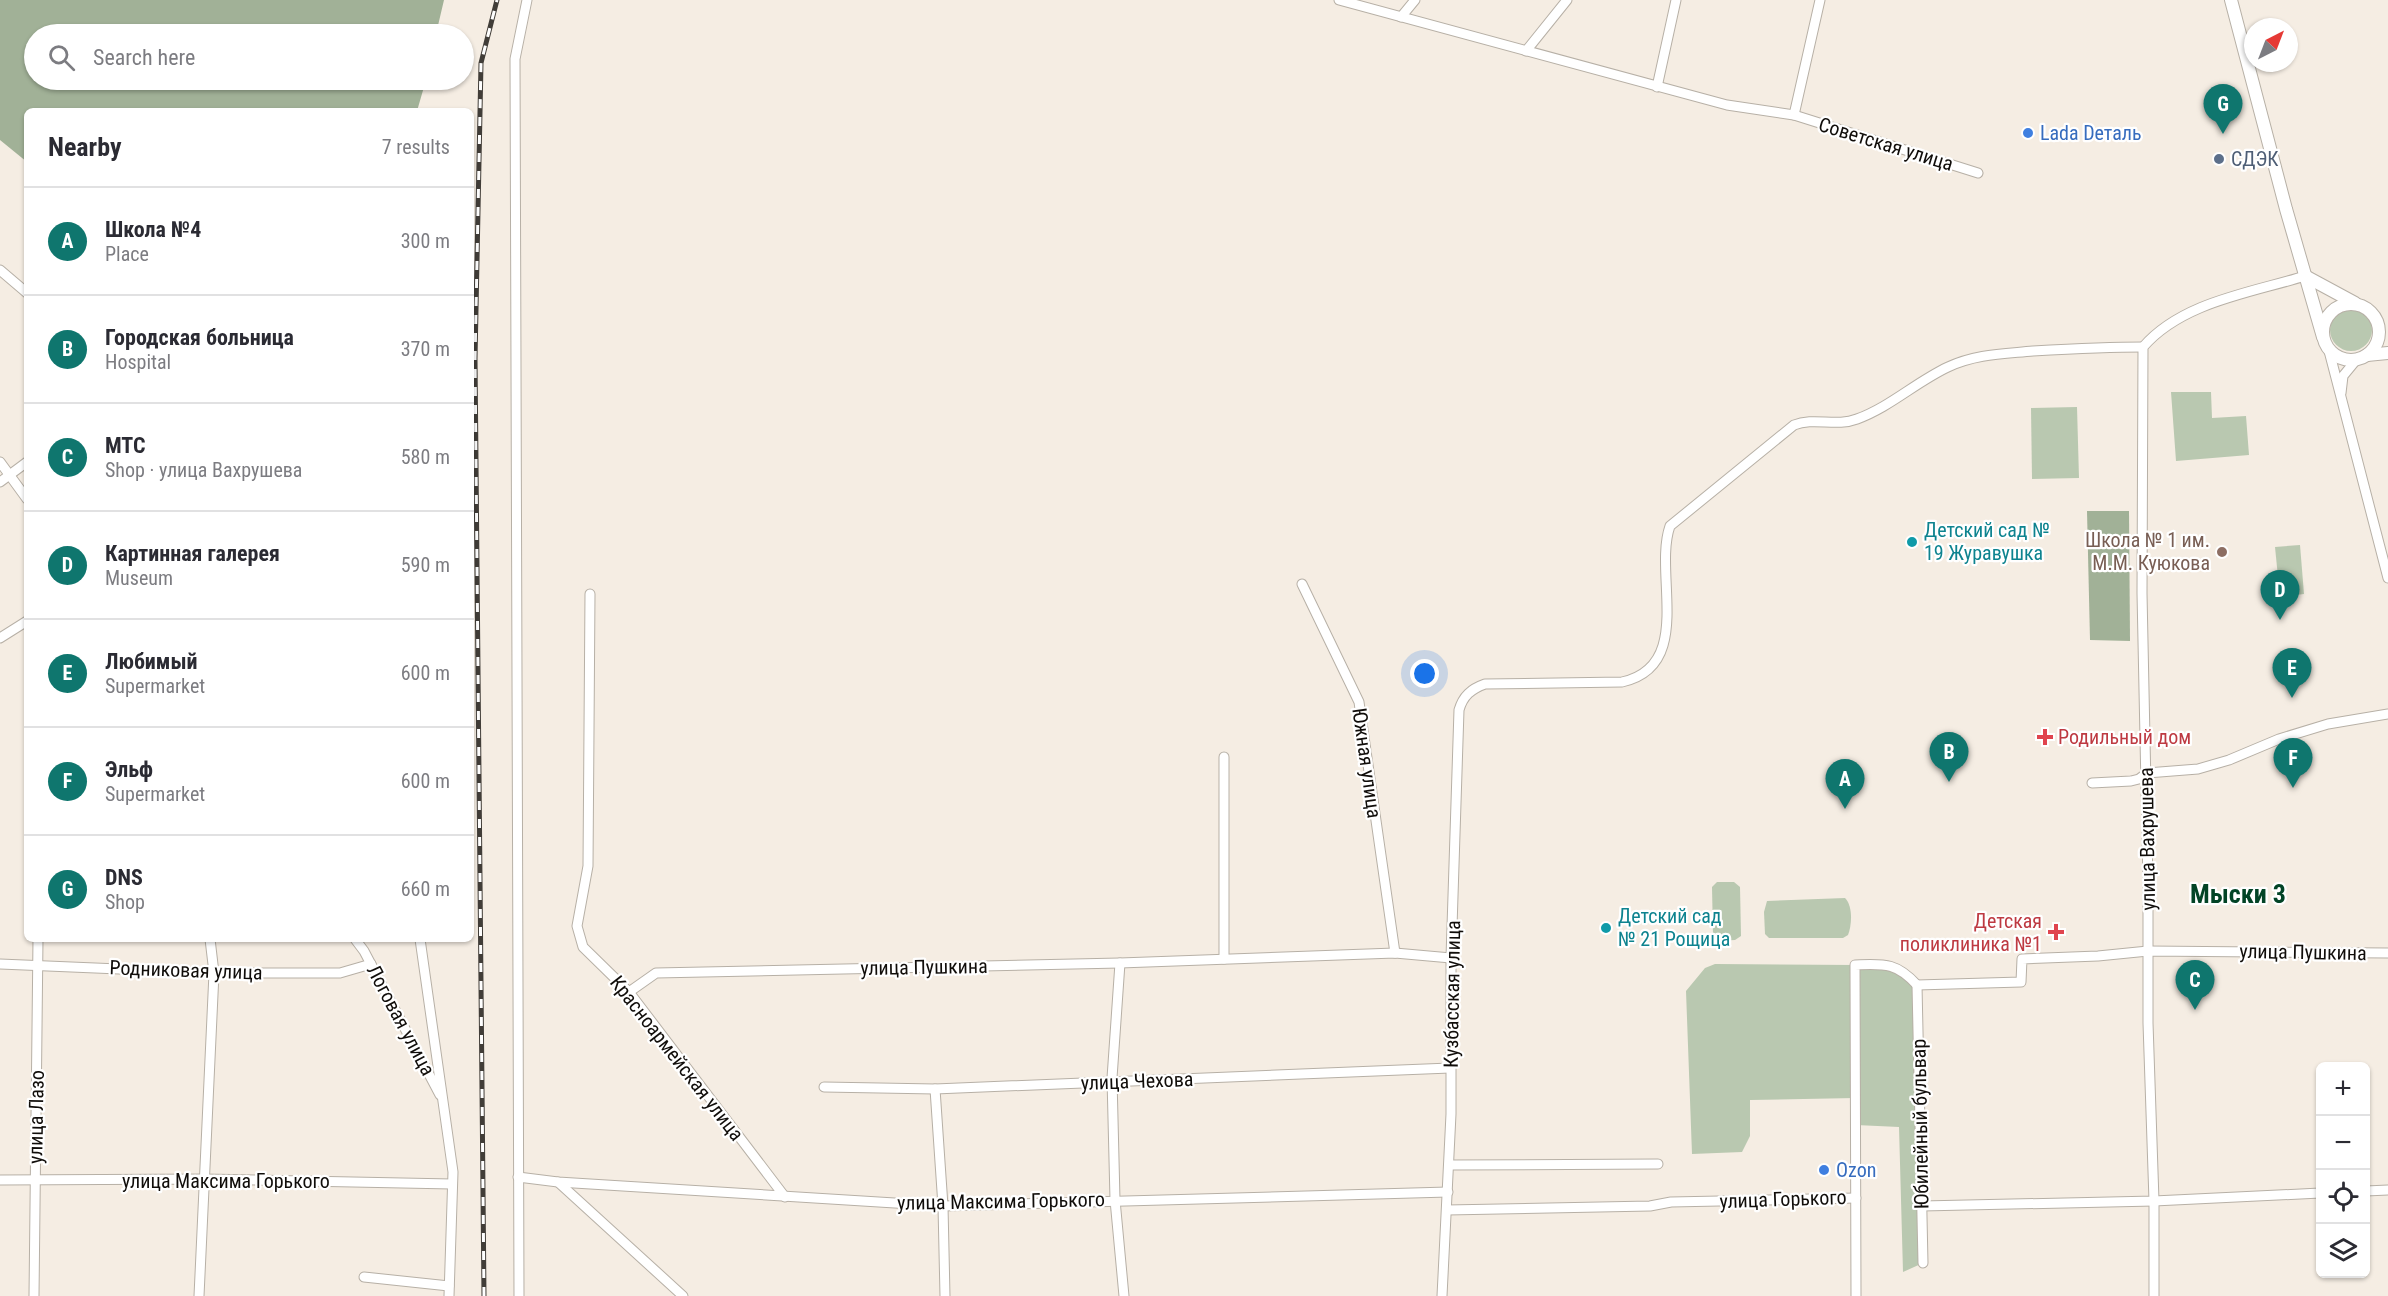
<!DOCTYPE html>
<meta charset="utf-8">
<style>
body{margin:0;font-family:"Roboto Condensed",sans-serif;background:#f2f2f3;color:#2b2b33}
.controls{position:absolute;right:18px;bottom:18px;display:grid;overflow:hidden;border-radius:9px;box-shadow:0 2px 4px #0004}
.controls button{width:54px;height:54px;display:grid;place-items:center;padding:0;border:0;border-bottom:2px solid #e1e1e2;background:#fff;color:#2b2b33;font:30px sans-serif}
.compass{position:absolute;left:2244px;top:18px;width:54px;height:54px;border-radius:50%;background:#fff;box-shadow:0 2px 4px #0004;rotate:42deg}
.you{position:absolute;left:1425px;top:674px;width:21px;height:21px;margin:-15px;border:4px solid #fff;border-radius:50%;background:#1a73e8;box-shadow:0 0 0 9px #1a73e833}
.badge{display:grid;place-items:center;width:39px;height:39px;border-radius:50%;background:#0f766e;color:#fff;font-size:20px;font-weight:700}
.pin{position:absolute;translate:-50% -50px;filter:drop-shadow(0 2px 3px #0008)}
.pin::after{content:'';position:absolute;top:32px;width:21px;height:18px;background:inherit;clip-path:polygon(0 0,100% 0,50% 100%)}
.list{margin:0;padding:0;list-style:none}
h2{display:flex;justify-content:space-between;align-items:center;height:78px;margin:0;padding:0 24px;font-size:26px}
h2 small{font-size:20px;font-weight:400;color:#7c7c81}
.list li{display:grid;grid-template-columns:39px 1fr auto;gap:18px;align-items:center;box-sizing:border-box;height:108px;padding:0 24px;border-top:2px solid #e1e1e2}
.list b{display:block;font-size:22px;white-space:nowrap}
.list p{margin:0;font-size:20px;white-space:nowrap;color:#7c7c81}
.list em{font-size:20px;font-style:normal;color:#7c7c81}
.icon{flex:none;width:33px;height:33px;fill:none;stroke:currentColor;stroke-width:2;stroke-linecap:round;stroke-linejoin:round}
.map{position:relative;flex:none;width:2388px;height:1296px;overflow:hidden}
.search{position:absolute;background:#fff;box-shadow:0 2px 4px #0004;left:24px;top:24px;width:450px;height:66px;display:flex;align-items:center;gap:15px;box-sizing:border-box;padding:0 21px;border-radius:33px;color:#7c7c81;font-size:22px}
.panel{position:absolute;background:#fff;box-shadow:0 2px 4px #0004;left:24px;top:108px;width:450px;height:834px;border-radius:9px}
.map>svg:first-child{display:block}
.green{fill:#b9c8b0}
.forest{fill:#a1b197}
.lines{fill:none;stroke-linecap:round;stroke-linejoin:round}
.minor-casing{stroke:#b7b0a6;stroke-width:11}
.major-casing{stroke:#b7b0a6;stroke-width:14}
.minor{stroke:#fff;stroke-width:9}
.major{stroke:#fff;stroke-width:12}
.rail-casing{stroke:#413d38;stroke-width:5}
.rail{stroke:#fff;stroke-width:3;stroke-dasharray:9;stroke-linecap:butt}
.shop-dot{fill:#3f7fe0;stroke:#fff;stroke-width:2}
.service-dot{fill:#5c6f8a;stroke:#fff;stroke-width:2}
.culture-dot{fill:#0f9aa8;stroke:#fff;stroke-width:2}
.education-dot{fill:#8d6e63;stroke:#fff;stroke-width:2}
.health-dot{fill:#e0444e;stroke:#fff;stroke-width:2}
.labels{text-anchor:middle;dominant-baseline:central;stroke-width:4.5;stroke-linejoin:round;paint-order:stroke}
.shop-label{font-size:20px;fill:#366cbe;stroke:#fff;text-anchor:start}
.street-label{font-size:20px;fill:#100d0a;stroke:#fff}
.service-label{font-size:20px;fill:#4e5e75;stroke:#fff;text-anchor:start}
.culture-label{font-size:20px;fill:#0d838f;stroke:#fff;text-anchor:start}
.education-label{font-size:20px;fill:#785e54;stroke:#fff;text-anchor:end}
.health-label{font-size:20px;fill:#be3a42;stroke:#fff;text-anchor:start}
.district-label{font-size:26px;font-weight:bold;fill:#024426;stroke:#fff}
</style>
<div class="map">
<svg width="2388" height="1296" viewBox="0 0 2388 1296">
<rect width="100%" height="100%" fill="#f5ede3"/>
<g class="green">
<circle cx="2351" cy="330" r="21"/>
<path d="M 2171,392 L 2211,392 L 2212,418 L 2246,416 L 2249,455 L 2176,461 Z"/>
<path d="M 2077,407 L 2079,478 L 2032,479 L 2031,408 Z"/>
<path d="M 2300,545 L 2304,594 L 2280,597 L 2275,547 Z"/>
<path d="M 1717,882 L 1734,882 L 1740,887 L 1741,936 L 1735,940 L 1718,941 L 1713,935 L 1712,887 Z"/>
<path d="M 1845,898 C 1853,906 1852,925 1848,935 L 1843,938 L 1769,938 L 1765,934 L 1764,912 L 1767,901 Z"/>
<path d="M 1715,964 L 1855,965 L 1885,964 L 1917,985 L 1923,1263 L 1903,1272 L 1899,1127 L 1856,1125 L 1855,1098 L 1750,1100 L 1750,1136 L 1742,1152 L 1692,1154 L 1686,991 L 1705,968 Z"/>
</g>
<g class="forest">
<path d="M 0,0 L 444,0 L 436,34 L 34,34 L 34,80 L 426,80 L 417,111 L 27,111 L 27,162 L 0,140 Z"/>
<path d="M 2087,511 L 2129,511 L 2130,641 L 2090,640 Z"/>
</g>
<g class="lines">
<defs>
<g id="minor">
<path d="M 1339,0 L 1727,105 L 1794,115 L 1820,0"/>
<path d="M 1401,17 L 1415,0"/>
<path d="M 1526,51 L 1567,0"/>
<path d="M 1657,87 L 1676,0"/>
<path d="M 1794,115 L 1978,173"/>
<path d="M 0,270 L 27,293"/>
<path d="M 2328,347 L 2388,578"/>
<path d="M 2341,393 L 2343,376 L 2357,359"/>
<path d="M 0,462 L 27,499"/>
<path d="M 0,482 L 27,462"/>
<path d="M 1302,584 L 1359,702 L 1395,953"/>
<path d="M 590,594 L 588,866 L 577,926 L 583,947 L 629,992 L 785,1197"/>
<path d="M 0,638 L 27,621"/>
<path d="M 1224,757 L 1224,959"/>
<path d="M 2092,783 L 2131,781 L 2139,779 L 2147,773 L 2198,769 L 2229,760 L 2279,739 L 2328,724 L 2388,714"/>
<path d="M 355,939 L 364,951 L 440,1095"/>
<path d="M 420,939 L 453,1172 L 449,1296"/>
<path d="M 1120,963 L 1112,1078 L 1115,1200 L 1124,1296"/>
<path d="M 0,964 L 214,973 L 340,973 L 371,964"/>
<path d="M 1917,985 L 2021,982 L 2022,959 L 2098,956 L 2148,951 L 2388,953"/>
<path d="M 1917,985 L 1923,1263"/>
<path d="M 629,992 L 656,973 L 1120,963 L 1395,953 L 1451,958"/>
<path d="M 824,1087 L 935,1089 L 1450,1068"/>
<path d="M 935,1089 L 943,1206 L 945,1296"/>
<path d="M 1449,1165 L 1658,1164"/>
<path d="M 518,1177 L 558,1182 L 943,1206 L 1448,1192"/>
<path d="M 0,1180 L 205,1179 L 452,1184"/>
<path d="M 558,1182 L 683,1296"/>
<path d="M 2366,1191 L 2388,1190"/>
<path d="M 1922,1206 L 2154,1201 L 2320,1193"/>
<path d="M 1447,1210 L 1650,1206 L 1671,1202 L 1856,1198"/>
<path d="M 364,1277 L 449,1286"/>
<path d="M 34,1296 L 38,939"/>
<path d="M 199,1296 L 214,973 L 210,939"/>
<path d="M 519,1296 L 515,59 L 527,0"/>
<path d="M 1442,1296 L 1451,1114 L 1451,958 L 1459,710 C 1463,696 1471,689 1485,684 L 1622,682 C 1695,666 1653,574 1670,526 L 1794,425 C 1814,417 1836,427 1857,419 C 1890,407 1916,382 1948,367 C 1976,354 2003,354 2033,351 C 2069,349 2106,347 2143,347"/>
<path d="M 1856,1296 L 1855,965 C 1884,964 1896,962 1917,985"/>
<path d="M 2154,1296 L 2154,1201 L 2148,1023 L 2148,884 L 2142,593 L 2143,347 C 2182,302 2250,293 2305,276"/>
</g>
<g id="major">
<path d="M 2231,0 L 2286,209 L 2323,337"/>
<path d="M 2305,276 L 2355,303"/>
<circle cx="2351" cy="332" r="28"/>
<path d="M 2367,355 L 2388,353"/>
</g>
</defs>
<use href="#minor" class="minor-casing"/>
<use href="#major" class="major-casing"/>
<use href="#minor" class="minor"/>
<use href="#major" class="major"/>
<defs>
<path id="rail" d="M 484,1296 L 475,359 L 481,63 L 497,0"/>
</defs>
<use href="#rail" class="rail-casing"/>
<use href="#rail" class="rail"/>
</g>
<g class="shop-dot">
<circle cx="2028" cy="133" r="6"/>
<circle cx="1824" cy="1170" r="6"/>
</g>
<circle class="service-dot" cx="2219" cy="159" r="6"/>
<g class="culture-dot">
<circle cx="1912" cy="542" r="6"/>
<circle cx="1606" cy="928" r="6"/>
</g>
<circle class="education-dot" cx="2222" cy="552" r="6"/>
<g class="health-dot">
<path d="M2042 728h6v6h6v6h-6v6h-6v-6h-6v-6h6z"/>
<path d="M2053 923h6v6h6v6h-6v6h-6v-6h-6v-6h6z"/>
</g>
<g class="labels">
<g class="shop-label">
<text x="2040" y="133">Lada Dеталь</text>
<text x="1836" y="1170">Ozon</text>
</g>
<g class="street-label">
<text transform="translate(1886 144) rotate(17)">Советская улица</text>
<text transform="translate(1367 763) rotate(82)">Южная улица</text>
<text transform="translate(2147 839) rotate(-91)">улица Вахрушева</text>
<text transform="translate(2303 952) rotate(1)">улица Пушкина</text>
<text transform="translate(924 967) rotate(-1)">улица Пушкина</text>
<text transform="translate(186 970) rotate(2)">Родниковая улица</text>
<text transform="translate(1452 994) rotate(-89)">Кузбасская улица</text>
<text transform="translate(401 1020) rotate(62)">Логовая улица</text>
<text transform="translate(677 1058) rotate(52)">Красноармейская улица</text>
<text transform="translate(1137 1081) rotate(-2)">улица Чехова</text>
<text transform="translate(36 1117) rotate(-89)">улица Лазо</text>
<text transform="translate(1920 1124) rotate(-91)">Юбилейный бульвар</text>
<text x="226" y="1181">улица Максима Горького</text>
<text transform="translate(1783 1199) rotate(-2)">улица Горького</text>
<text transform="translate(1001 1201) rotate(-1)">улица Максима Горького</text>
</g>
<g class="service-label">
<text x="2231" y="159">СДЭК</text>
</g>
<g class="culture-label">
<text x="1924" y="530">Детский сад №<tspan x="1924" dy="23">19 Журавушка</tspan></text>
<text x="1618" y="916">Детский сад<tspan x="1618" dy="23">№ 21 Рощица</tspan></text>
</g>
<g class="education-label">
<text x="2210" y="540">Школа № 1 им.<tspan x="2210" dy="23">М.М. Куюкова</tspan></text>
</g>
<g class="health-label">
<text x="2058" y="737">Родильный дом</text>
<text x="2042" y="921" text-anchor="end">Детская<tspan x="2042" dy="23">поликлиника №1</tspan></text>
</g>
<g class="district-label">
<text x="2238" y="894">Мыски 3</text>
</g>
</g>
</svg>
<div class="controls">
<button>+</button>
<button>−</button>
<button><svg class="icon" aria-label="locate" viewBox="0 0 24 24"><circle cx="12" cy="12" r="6"/><path d="M12 2v4M12 18v4M2 12h4M18 12h4"/></svg></button>
<button><svg class="icon" aria-label="layers" viewBox="0 0 24 24"><path d="M12 4l9 5-9 5-9-5zM3 14l9 5 9-5"/></svg></button>
</div>
<svg class="compass" viewBox="-18 -18 36 36"><path d="M0-13l5 13h-10z" fill="#e53935"/><path d="M0 13l5-13h-10z" fill="#7c7c81"/></svg>
<div class="you"></div>
<div class="pin badge" style="left:1845px;top:809px">A</div>
<div class="pin badge" style="left:1949px;top:782px">B</div>
<div class="pin badge" style="left:2195px;top:1010px">C</div>
<div class="pin badge" style="left:2280px;top:620px">D</div>
<div class="pin badge" style="left:2292px;top:698px">E</div>
<div class="pin badge" style="left:2293px;top:788px">F</div>
<div class="pin badge" style="left:2223px;top:134px">G</div>
<div class="search"><svg class="icon" aria-label="search" viewBox="0 0 24 24"><circle cx="10" cy="10" r="6"/><path d="M15 15l6 6"/></svg>Search here</div>
<section class="panel">
<h2>Nearby<small>7 results</small></h2>
<ul class="list">
<li><span class="badge">A</span><div><b>Школа №4</b><p>Place</p></div><em>300 m</em></li>
<li><span class="badge">B</span><div><b>Городская больница</b><p>Hospital</p></div><em>370 m</em></li>
<li><span class="badge">C</span><div><b>МТС</b><p>Shop · улица Вахрушева</p></div><em>580 m</em></li>
<li><span class="badge">D</span><div><b>Картинная галерея</b><p>Museum</p></div><em>590 m</em></li>
<li><span class="badge">E</span><div><b>Любимый</b><p>Supermarket</p></div><em>600 m</em></li>
<li><span class="badge">F</span><div><b>Эльф</b><p>Supermarket</p></div><em>600 m</em></li>
<li><span class="badge">G</span><div><b>DNS</b><p>Shop</p></div><em>660 m</em></li>
</ul>
</section>
</div>
